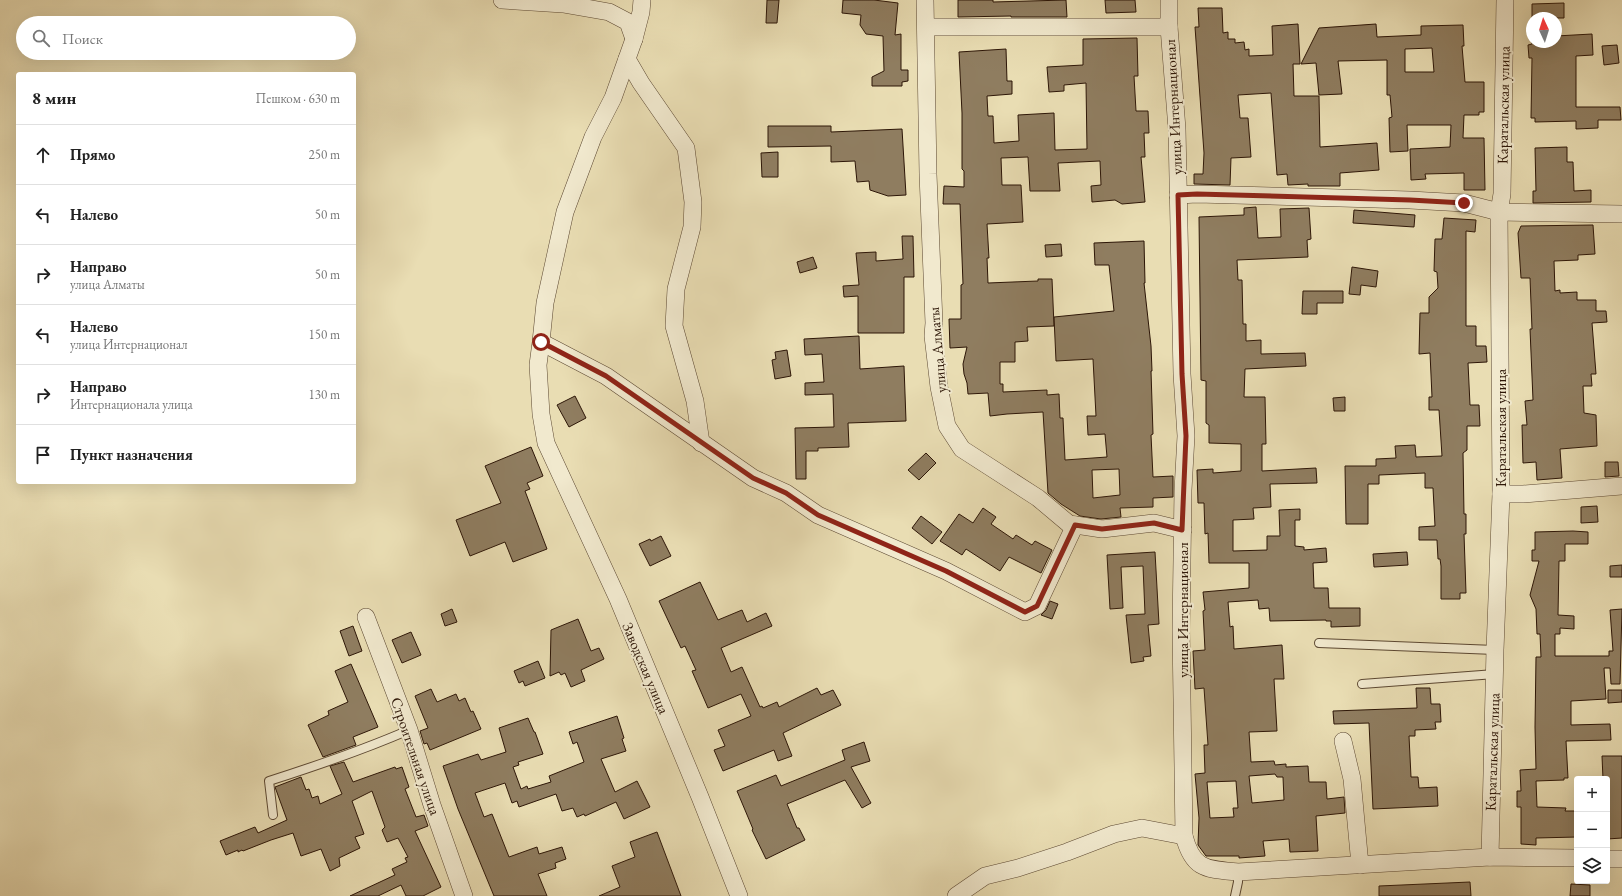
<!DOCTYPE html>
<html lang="ru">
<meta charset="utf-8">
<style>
body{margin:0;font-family:"EB Garamond",serif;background:#f6f6f6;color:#222}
.controls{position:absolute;right:12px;bottom:12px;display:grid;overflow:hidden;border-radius:4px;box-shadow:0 4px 16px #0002}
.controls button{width:36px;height:36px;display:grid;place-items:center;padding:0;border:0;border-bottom:1px solid #e0e0e0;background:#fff;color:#222;font:20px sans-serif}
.compass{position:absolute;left:1526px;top:12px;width:36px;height:36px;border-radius:50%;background:#fff;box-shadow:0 4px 16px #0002;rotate:356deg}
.stop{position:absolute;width:12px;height:12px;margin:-9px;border:3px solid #8f2418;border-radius:50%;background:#fff}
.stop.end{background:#8f2418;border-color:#fff;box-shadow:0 1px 4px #0008}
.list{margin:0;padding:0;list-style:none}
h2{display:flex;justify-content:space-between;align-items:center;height:52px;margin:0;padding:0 16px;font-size:17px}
h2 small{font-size:13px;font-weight:400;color:#767676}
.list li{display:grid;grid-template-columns:26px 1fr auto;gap:12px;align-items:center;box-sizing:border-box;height:60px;padding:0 16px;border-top:1px solid #e0e0e0}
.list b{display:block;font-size:15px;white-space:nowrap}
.list p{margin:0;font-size:13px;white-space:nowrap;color:#767676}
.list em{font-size:13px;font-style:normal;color:#767676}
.icon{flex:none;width:22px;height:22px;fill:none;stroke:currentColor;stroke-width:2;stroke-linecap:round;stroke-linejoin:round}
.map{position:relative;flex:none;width:1622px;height:896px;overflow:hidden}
.search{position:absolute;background:#fff;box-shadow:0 4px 16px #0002;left:16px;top:16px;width:340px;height:44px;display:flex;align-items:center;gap:10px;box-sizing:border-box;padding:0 14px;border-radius:22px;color:#767676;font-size:15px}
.panel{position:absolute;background:#fff;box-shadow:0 4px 16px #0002;left:16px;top:72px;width:340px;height:412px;border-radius:4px}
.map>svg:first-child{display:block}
.building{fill:#8f7d60;stroke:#2d1607;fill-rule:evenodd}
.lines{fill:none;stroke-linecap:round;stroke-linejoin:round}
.lane-casing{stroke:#5c4832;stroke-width:10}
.street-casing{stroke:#5c4832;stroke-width:18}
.lane{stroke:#f1e9ce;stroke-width:8}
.street{stroke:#f1e9ce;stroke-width:17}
.route{stroke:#8f2418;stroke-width:5}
.labels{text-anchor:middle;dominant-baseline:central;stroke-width:4;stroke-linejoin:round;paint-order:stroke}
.street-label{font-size:15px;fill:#2d1607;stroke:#f1e9ce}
</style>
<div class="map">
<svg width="1622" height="896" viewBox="0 0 1622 896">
<rect width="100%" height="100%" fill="#e9ddb3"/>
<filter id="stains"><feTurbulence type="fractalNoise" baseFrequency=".005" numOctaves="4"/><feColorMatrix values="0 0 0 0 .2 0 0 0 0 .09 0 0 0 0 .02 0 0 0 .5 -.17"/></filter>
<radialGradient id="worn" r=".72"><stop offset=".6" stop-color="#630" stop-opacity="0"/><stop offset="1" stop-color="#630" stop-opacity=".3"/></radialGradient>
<g class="building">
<path d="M 767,0 L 779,0 L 777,23 L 766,23 Z"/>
<path d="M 843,0 L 874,0 L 898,3 L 895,35 L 901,34 L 901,70 L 908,70 L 908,81 L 902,82 L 902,86 L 872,86 L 872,77 L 884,71 L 883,36 L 866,34 L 860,25 L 861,15 L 842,13 Z"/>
<path d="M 958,0 L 993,0 L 993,2 L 1066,0 L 1067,17 L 1011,17 L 1011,16 L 958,17 Z"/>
<path d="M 1105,0 L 1135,0 L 1136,12 L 1106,13 Z"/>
<path d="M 1564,3 L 1564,18 L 1532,18 L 1532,4 Z"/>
<path d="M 1198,8 L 1222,8 L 1223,33 L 1228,32 L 1228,39 L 1235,39 L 1235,43 L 1244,42 L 1245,50 L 1249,49 L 1249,56 L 1273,55 L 1272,26 L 1298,24 L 1300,64 L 1293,64 L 1294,96 L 1319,96 L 1320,147 L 1377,143 L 1379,170 L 1340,173 L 1340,186 L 1308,186 L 1308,184 L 1288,185 L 1287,174 L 1277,175 L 1271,93 L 1238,95 L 1240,118 L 1248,118 L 1251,157 L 1231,158 L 1230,185 L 1194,184 L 1194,174 L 1203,174 L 1204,153 L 1195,27 L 1199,27 Z"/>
<path d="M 1376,24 L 1377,37 L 1421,35 L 1421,26 L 1463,25 L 1464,46 L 1462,46 L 1465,82 L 1484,82 L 1484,112 L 1479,112 L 1479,115 L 1464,115 L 1463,138 L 1484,138 L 1485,190 L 1464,190 L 1464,173 L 1425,174 L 1426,179 L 1411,180 L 1410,149 L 1450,147 L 1451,125 L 1407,125 L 1408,151 L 1390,152 L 1389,118 L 1392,117 L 1390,95 L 1387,95 L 1387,60 L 1338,61 L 1342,94 L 1319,95 L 1316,63 L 1301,64 L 1319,28 ZM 1432,48 L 1434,72 L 1405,72 L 1405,49 Z"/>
<path d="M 1592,34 L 1593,55 L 1576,56 L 1576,107 L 1620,107 L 1621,120 L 1598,120 L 1598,128 L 1576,129 L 1576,121 L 1535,122 L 1535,118 L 1531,118 L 1532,58 L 1529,58 L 1528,45 L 1532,44 L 1532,42 L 1556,42 L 1556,36 Z"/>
<path d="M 1137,38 L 1138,76 L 1134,76 L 1136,111 L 1148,111 L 1149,133 L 1144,133 L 1145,157 L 1141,157 L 1145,202 L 1122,204 L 1115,200 L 1092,202 L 1091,186 L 1101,185 L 1100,161 L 1058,163 L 1060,191 L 1030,191 L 1028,157 L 1001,158 L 1002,185 L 1021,185 L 1023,222 L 987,224 L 989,258 L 987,258 L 988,283 L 1038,281 L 1038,279 L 1052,279 L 1054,326 L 1027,327 L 1028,341 L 1015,342 L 1015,362 L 1000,362 L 1000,384 L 1003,384 L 1003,392 L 1047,390 L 1047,395 L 1059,394 L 1060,418 L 1063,418 L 1065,460 L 1107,457 L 1105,434 L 1088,435 L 1087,416 L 1096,416 L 1093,359 L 1056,361 L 1054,317 L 1114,311 L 1109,265 L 1095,265 L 1094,243 L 1144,241 L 1145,283 L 1144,283 L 1151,346 L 1152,371 L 1151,371 L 1153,434 L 1151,435 L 1153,477 L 1173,476 L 1173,497 L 1153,498 L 1153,507 L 1120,508 L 1121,517 L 1101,519 L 1080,516 L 1061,504 L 1048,493 L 1043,412 L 1007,414 L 990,416 L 988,393 L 968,394 L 967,383 L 964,374 L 963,364 L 967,347 L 950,348 L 949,319 L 961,319 L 961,285 L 963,284 L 960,204 L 943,204 L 944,186 L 964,187 L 964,171 L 962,169 L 962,113 L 959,52 L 1006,49 L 1007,81 L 1012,81 L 1012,94 L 987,96 L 988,116 L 993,116 L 994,143 L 1019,141 L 1018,115 L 1054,113 L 1055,150 L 1087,149 L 1086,83 L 1064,85 L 1064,91 L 1049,92 L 1047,67 L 1083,65 L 1083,39 ZM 1119,469 L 1120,495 L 1093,498 L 1092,470 Z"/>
<path d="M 1617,45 L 1619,63 L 1604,65 L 1602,46 Z"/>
<path d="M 768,126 L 831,126 L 831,132 L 902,129 L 906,195 L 888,196 L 870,190 L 869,181 L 857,182 L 855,161 L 831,162 L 831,146 L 768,147 Z"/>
<path d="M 1567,147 L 1567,162 L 1573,162 L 1574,191 L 1591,190 L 1591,202 L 1533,203 L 1533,191 L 1536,191 L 1535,148 Z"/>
<path d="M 778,152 L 778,177 L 762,177 L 761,153 Z"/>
<path d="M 1256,207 L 1258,238 L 1281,237 L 1280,209 L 1309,208 L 1311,239 L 1307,240 L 1308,257 L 1237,260 L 1238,280 L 1242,280 L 1243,324 L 1246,324 L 1246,341 L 1261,340 L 1261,354 L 1305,353 L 1306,366 L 1245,369 L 1244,397 L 1265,397 L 1266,444 L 1262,444 L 1262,471 L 1316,468 L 1317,483 L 1270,484 L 1271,507 L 1253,508 L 1254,519 L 1233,520 L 1233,551 L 1267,550 L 1267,536 L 1280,536 L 1279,510 L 1300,509 L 1300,520 L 1295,520 L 1295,546 L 1304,547 L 1304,550 L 1326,548 L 1327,562 L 1313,563 L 1314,588 L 1328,588 L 1329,608 L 1360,608 L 1360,626 L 1331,627 L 1331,621 L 1326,621 L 1326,620 L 1270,621 L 1269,608 L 1259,609 L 1258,600 L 1228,602 L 1230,627 L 1233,626 L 1234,649 L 1282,645 L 1284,679 L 1274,679 L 1277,731 L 1249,732 L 1251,762 L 1274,761 L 1275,765 L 1286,764 L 1286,767 L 1308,766 L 1309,782 L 1326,782 L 1327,799 L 1344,797 L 1345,813 L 1316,816 L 1318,851 L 1290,852 L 1289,839 L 1263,841 L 1265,856 L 1239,858 L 1239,856 L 1206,856 L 1198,845 L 1199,818 L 1195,774 L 1205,773 L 1204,745 L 1208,745 L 1204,688 L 1195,689 L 1193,651 L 1205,650 L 1203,611 L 1205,610 L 1203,592 L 1249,588 L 1249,563 L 1209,563 L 1208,533 L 1205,534 L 1204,503 L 1198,503 L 1197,470 L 1213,469 L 1213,473 L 1241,471 L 1241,444 L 1209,443 L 1209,425 L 1206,423 L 1206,381 L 1201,380 L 1199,217 L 1244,215 L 1244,208 ZM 1275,774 L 1277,777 L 1283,777 L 1284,800 L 1252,803 L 1249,776 ZM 1236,781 L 1238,808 L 1233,808 L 1234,817 L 1210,818 L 1207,782 Z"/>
<path d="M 1354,210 L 1415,215 L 1414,227 L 1353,223 Z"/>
<path d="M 1444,218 L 1476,220 L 1475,232 L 1466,231 L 1466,326 L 1476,326 L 1476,346 L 1486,346 L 1487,362 L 1468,363 L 1470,405 L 1479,405 L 1480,426 L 1467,426 L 1467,450 L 1463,453 L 1464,514 L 1466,514 L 1466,534 L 1464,534 L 1466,593 L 1460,593 L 1460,599 L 1441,599 L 1441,566 L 1440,559 L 1438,559 L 1437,540 L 1419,540 L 1419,527 L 1435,526 L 1433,488 L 1425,488 L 1425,473 L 1379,475 L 1379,484 L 1368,484 L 1368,524 L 1346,524 L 1345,466 L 1376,466 L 1376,459 L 1396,458 L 1395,446 L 1415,445 L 1416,457 L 1442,456 L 1439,410 L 1429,410 L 1429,397 L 1432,397 L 1430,353 L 1419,354 L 1420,313 L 1429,313 L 1429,297 L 1438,288 L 1437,272 L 1434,271 L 1435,239 L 1442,239 Z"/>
<path d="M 1593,225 L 1595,254 L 1578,255 L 1578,260 L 1554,261 L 1555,291 L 1560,290 L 1560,293 L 1577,292 L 1577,300 L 1596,300 L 1596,311 L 1606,311 L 1607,322 L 1592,323 L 1596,374 L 1591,374 L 1592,386 L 1583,386 L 1584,413 L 1596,415 L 1597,446 L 1560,449 L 1562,478 L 1537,480 L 1536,462 L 1523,463 L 1522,425 L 1527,425 L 1525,401 L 1533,400 L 1530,329 L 1532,329 L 1530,278 L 1521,278 L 1518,233 L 1521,226 Z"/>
<path d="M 902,236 L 913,236 L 914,277 L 904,277 L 904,333 L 858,333 L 858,296 L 844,297 L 843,286 L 859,285 L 856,253 L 876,252 L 876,261 L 903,259 Z"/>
<path d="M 1061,244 L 1062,256 L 1046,257 L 1045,245 Z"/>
<path d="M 813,257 L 817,268 L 800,273 L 797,262 Z"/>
<path d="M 1352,267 L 1378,271 L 1376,287 L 1361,285 L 1360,295 L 1349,294 Z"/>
<path d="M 1303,291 L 1343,291 L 1343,303 L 1317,303 L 1317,314 L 1302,314 Z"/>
<path d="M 859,336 L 860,369 L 904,366 L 906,421 L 848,423 L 849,447 L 818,448 L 818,451 L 806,451 L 806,479 L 796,479 L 795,428 L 834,427 L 833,394 L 805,395 L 805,383 L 824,382 L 822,354 L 805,355 L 804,339 Z"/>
<path d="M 787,350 L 791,376 L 775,379 L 772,360 L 776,359 L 775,352 Z"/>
<path d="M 575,396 L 586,418 L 569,427 L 557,405 Z"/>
<path d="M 1345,397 L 1345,411 L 1334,411 L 1333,398 Z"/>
<path d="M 531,447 L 543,476 L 527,483 L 530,489 L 525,491 L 547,549 L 513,562 L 505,542 L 470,556 L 456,520 L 501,503 L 485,466 Z"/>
<path d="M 926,453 L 936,463 L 919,480 L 908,470 Z"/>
<path d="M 1605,462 L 1618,462 L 1619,476 L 1605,477 Z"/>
<path d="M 1597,506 L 1598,522 L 1581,523 L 1581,507 Z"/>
<path d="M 983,508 L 996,517 L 991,524 L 1013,539 L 1016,535 L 1032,545 L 1035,541 L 1052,550 L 1041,573 L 1009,557 L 1000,571 L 966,549 L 962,555 L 940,541 L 959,514 L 973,523 Z"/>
<path d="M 921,516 L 942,532 L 932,544 L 912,528 Z"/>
<path d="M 1573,531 L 1588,532 L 1588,544 L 1565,544 L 1565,561 L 1559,561 L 1558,615 L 1574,616 L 1574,629 L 1560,628 L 1560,634 L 1555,634 L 1555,656 L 1609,656 L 1609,651 L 1613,651 L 1610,610 L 1622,609 L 1620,684 L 1611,684 L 1610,668 L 1604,668 L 1606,699 L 1571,701 L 1571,725 L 1610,724 L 1611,740 L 1566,741 L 1568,778 L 1564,778 L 1564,780 L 1536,781 L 1537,807 L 1566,808 L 1565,811 L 1577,811 L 1577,837 L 1536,838 L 1536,845 L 1521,844 L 1521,807 L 1517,807 L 1517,791 L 1521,791 L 1520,770 L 1536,769 L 1535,727 L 1536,657 L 1541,657 L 1540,634 L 1537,634 L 1536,609 L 1530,595 L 1539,561 L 1532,561 L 1532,550 L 1535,550 L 1535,532 Z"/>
<path d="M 661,536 L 671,556 L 650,566 L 639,544 L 650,539 L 651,541 Z"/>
<path d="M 1155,552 L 1159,624 L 1148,625 L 1151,656 L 1143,657 L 1144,661 L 1131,663 L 1126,615 L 1145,614 L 1143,566 L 1121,567 L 1123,608 L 1110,609 L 1107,555 Z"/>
<path d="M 1407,552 L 1408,565 L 1374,567 L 1373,554 Z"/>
<path d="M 1622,565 L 1622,577 L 1610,577 L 1610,566 Z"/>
<path d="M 700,582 L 718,620 L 742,610 L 747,622 L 766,613 L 772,626 L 721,648 L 731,672 L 742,667 L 760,707 L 762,706 L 763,708 L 777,702 L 779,707 L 817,688 L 821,695 L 833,690 L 841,705 L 783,733 L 792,756 L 778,761 L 774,750 L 723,771 L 714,750 L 725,746 L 718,730 L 751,716 L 741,694 L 708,708 L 692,671 L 696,670 L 685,646 L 681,648 L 659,601 Z"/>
<path d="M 1050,601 L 1058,604 L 1052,619 L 1041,615 L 1046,610 Z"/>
<path d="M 452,609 L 457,622 L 445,626 L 441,614 Z"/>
<path d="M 578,619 L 591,651 L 599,648 L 604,659 L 581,670 L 585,681 L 571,687 L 565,673 L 561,675 L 559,672 L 550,676 L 551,630 Z"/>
<path d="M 353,626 L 362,651 L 349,656 L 340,631 Z"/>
<path d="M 411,632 L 421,655 L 402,663 L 392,640 Z"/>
<path d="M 538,661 L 545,678 L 525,686 L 523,681 L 519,683 L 514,671 Z"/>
<path d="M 351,664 L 378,727 L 353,737 L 356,745 L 323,757 L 308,725 L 329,715 L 328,711 L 348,702 L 335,671 Z"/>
<path d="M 1416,688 L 1430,688 L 1431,704 L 1440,704 L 1441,722 L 1435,722 L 1436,729 L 1415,730 L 1415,736 L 1409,736 L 1411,777 L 1418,777 L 1419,788 L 1437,787 L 1438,806 L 1373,809 L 1369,723 L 1334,724 L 1333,711 L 1417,708 Z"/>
<path d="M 431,689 L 437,702 L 456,694 L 459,701 L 465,698 L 471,712 L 473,711 L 481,729 L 430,750 L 427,743 L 424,744 L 420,731 L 428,728 L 415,696 Z"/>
<path d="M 1608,690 L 1622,690 L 1622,702 L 1608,703 Z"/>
<path d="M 617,716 L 624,738 L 622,739 L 626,751 L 601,759 L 615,792 L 637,781 L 650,807 L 624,819 L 616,802 L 585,816 L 584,814 L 577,817 L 573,808 L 562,811 L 556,794 L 519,807 L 517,801 L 512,803 L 505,783 L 475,793 L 484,817 L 492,814 L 509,857 L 537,847 L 539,854 L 562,847 L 566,859 L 555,863 L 556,868 L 538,874 L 547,896 L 494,896 L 458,809 L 443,766 L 478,754 L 481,760 L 506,752 L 499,728 L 528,718 L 534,732 L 535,732 L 543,754 L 518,762 L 519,765 L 513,767 L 521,789 L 527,786 L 528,789 L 551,782 L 549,776 L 584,762 L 577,742 L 573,744 L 569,732 Z"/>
<path d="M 864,742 L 870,761 L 851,767 L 871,803 L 862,808 L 845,780 L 787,804 L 797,828 L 799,828 L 805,840 L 766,859 L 752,830 L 753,829 L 737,791 L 776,775 L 781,786 L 845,760 L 842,750 Z"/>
<path d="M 1602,756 L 1622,756 L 1622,838 L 1607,839 L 1607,779 L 1603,779 Z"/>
<path d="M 344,762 L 353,782 L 395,767 L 396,769 L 402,767 L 409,787 L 405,789 L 416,817 L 424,815 L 428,826 L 415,831 L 441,887 L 423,896 L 406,896 L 401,885 L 378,896 L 350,896 L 395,875 L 392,869 L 407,862 L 405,858 L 408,857 L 398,838 L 387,842 L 382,830 L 385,827 L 372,791 L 352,801 L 364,834 L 355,837 L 360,848 L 339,858 L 340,866 L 330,871 L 321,849 L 301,856 L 293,833 L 271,840 L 243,851 L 242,850 L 238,852 L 238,850 L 226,855 L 220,841 L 255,827 L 258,833 L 287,820 L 275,787 L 301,777 L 306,790 L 309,789 L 312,798 L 318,796 L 320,804 L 342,794 L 330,766 Z"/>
<path d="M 657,832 L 681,896 L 599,896 L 620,887 L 612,866 L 635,857 L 630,842 Z"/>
<path d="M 1470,882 L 1471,896 L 1379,896 L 1379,886 Z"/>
<path d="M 1571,884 L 1590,885 L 1590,896 L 1570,896 Z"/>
</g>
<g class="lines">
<defs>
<g id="lane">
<path d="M 1319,643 L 1495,650"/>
<path d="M 1362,684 L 1495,674"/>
<path d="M 273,815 L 269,781 C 316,766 363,750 409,730"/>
<path d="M 1235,896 L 1238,882 L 1238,872"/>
</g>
<g id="street">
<path d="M 502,0 L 563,4 L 609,12 L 628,22 L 634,39"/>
<path d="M 642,0 L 641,12 L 634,39 L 613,98 L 593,137 L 565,212 L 545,303 L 541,342 L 538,365 L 541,414 L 546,443 L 618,599 L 700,797 L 739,896"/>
<path d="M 925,0 L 928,174 L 934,323 L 933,336 L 939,387 L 947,426 L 962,449 L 1038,498 L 1069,524 L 1102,529 L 1154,523 L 1183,530"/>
<path d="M 1169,0 L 1169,27 L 1177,129 L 1182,374 L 1186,436 L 1183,490 L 1181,630 L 1184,836 C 1193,870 1206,869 1238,872 L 1490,857 L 1577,858"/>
<path d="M 926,27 L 1169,27"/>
<path d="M 627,59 L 641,83 L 686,148 L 693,202 L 692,227 L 676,289 L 674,326 L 695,401 L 701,443"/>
<path d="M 1178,195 L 1197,194 L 1410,200 L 1464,203 L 1499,212 L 1622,214"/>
<path d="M 541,342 L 606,376 L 753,478 L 786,493 L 818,515 L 946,571 L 1025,612 L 1037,606 L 1075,525"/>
<path d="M 1501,494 L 1523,494 L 1622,486"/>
<path d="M 366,617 L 409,730 L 432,805 L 464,896"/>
<path d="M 1343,741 L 1352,779 L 1360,865"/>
<path d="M 1490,857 L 1495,650 L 1501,494 L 1499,212 L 1502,194 L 1505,0"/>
<path d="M 1607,859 L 1622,859"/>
<path d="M 956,896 L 985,876 L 1018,868 L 1067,852 L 1114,834 L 1142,828 L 1184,836"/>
</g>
</defs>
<use href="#lane" class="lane-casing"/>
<use href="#street" class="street-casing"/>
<use href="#lane" class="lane"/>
<use href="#street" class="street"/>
</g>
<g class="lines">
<path class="route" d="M 541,342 L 606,376 L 753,478 L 786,493 L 818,515 L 946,571 L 1025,612 L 1037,606 L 1075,525 L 1102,529 L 1154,523 L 1182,530 L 1186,436 L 1182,374 L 1178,195 L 1197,194 L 1410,200 L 1464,203"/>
</g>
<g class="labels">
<g class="street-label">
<text transform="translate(1503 105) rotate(-89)">Каратальская улица</text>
<text transform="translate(1173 107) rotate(-93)">улица Интернационал</text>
<text transform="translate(937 350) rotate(-95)">улица Алматы</text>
<text transform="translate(1500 428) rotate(-90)">Каратальская улица</text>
<text transform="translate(1182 610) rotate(-90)">улица Интернационал</text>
<text transform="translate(646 668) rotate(67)">Заводская улица</text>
<text transform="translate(1492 752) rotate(-88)">Каратальская улица</text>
<text transform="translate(416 756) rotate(71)">Строительная улица</text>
</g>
</g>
<rect width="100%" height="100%" filter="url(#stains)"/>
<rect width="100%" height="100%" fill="url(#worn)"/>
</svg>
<div class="controls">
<button>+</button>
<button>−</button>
<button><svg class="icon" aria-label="layers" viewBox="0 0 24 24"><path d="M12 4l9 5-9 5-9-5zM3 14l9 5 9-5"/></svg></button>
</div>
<svg class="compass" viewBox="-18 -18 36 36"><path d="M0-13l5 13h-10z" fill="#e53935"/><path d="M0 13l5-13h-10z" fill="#767676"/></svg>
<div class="stop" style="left:541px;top:342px"></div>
<div class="stop end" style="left:1464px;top:203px"></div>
<div class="search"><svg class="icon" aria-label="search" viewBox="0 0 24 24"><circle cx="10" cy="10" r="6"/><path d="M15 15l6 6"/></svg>Поиск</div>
<section class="panel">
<h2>8 мин<small>Пешком · 630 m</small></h2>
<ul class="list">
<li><svg class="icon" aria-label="ahead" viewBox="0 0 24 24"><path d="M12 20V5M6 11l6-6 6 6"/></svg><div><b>Прямо</b></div><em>250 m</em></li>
<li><svg class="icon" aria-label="left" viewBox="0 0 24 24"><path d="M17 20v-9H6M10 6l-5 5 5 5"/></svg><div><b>Налево</b></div><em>50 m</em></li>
<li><svg class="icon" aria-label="right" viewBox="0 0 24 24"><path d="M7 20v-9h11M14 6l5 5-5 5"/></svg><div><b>Направо</b><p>улица Алматы</p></div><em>50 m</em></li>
<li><svg class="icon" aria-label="left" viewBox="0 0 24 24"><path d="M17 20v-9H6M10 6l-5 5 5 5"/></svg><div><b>Налево</b><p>улица Интернационал</p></div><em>150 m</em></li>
<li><svg class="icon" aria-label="right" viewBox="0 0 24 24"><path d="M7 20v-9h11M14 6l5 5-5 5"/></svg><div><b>Направо</b><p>Интернационала улица</p></div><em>130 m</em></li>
<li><svg class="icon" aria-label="arrive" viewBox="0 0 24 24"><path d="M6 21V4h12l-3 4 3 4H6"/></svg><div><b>Пункт назначения</b></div></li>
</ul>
</section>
</div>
